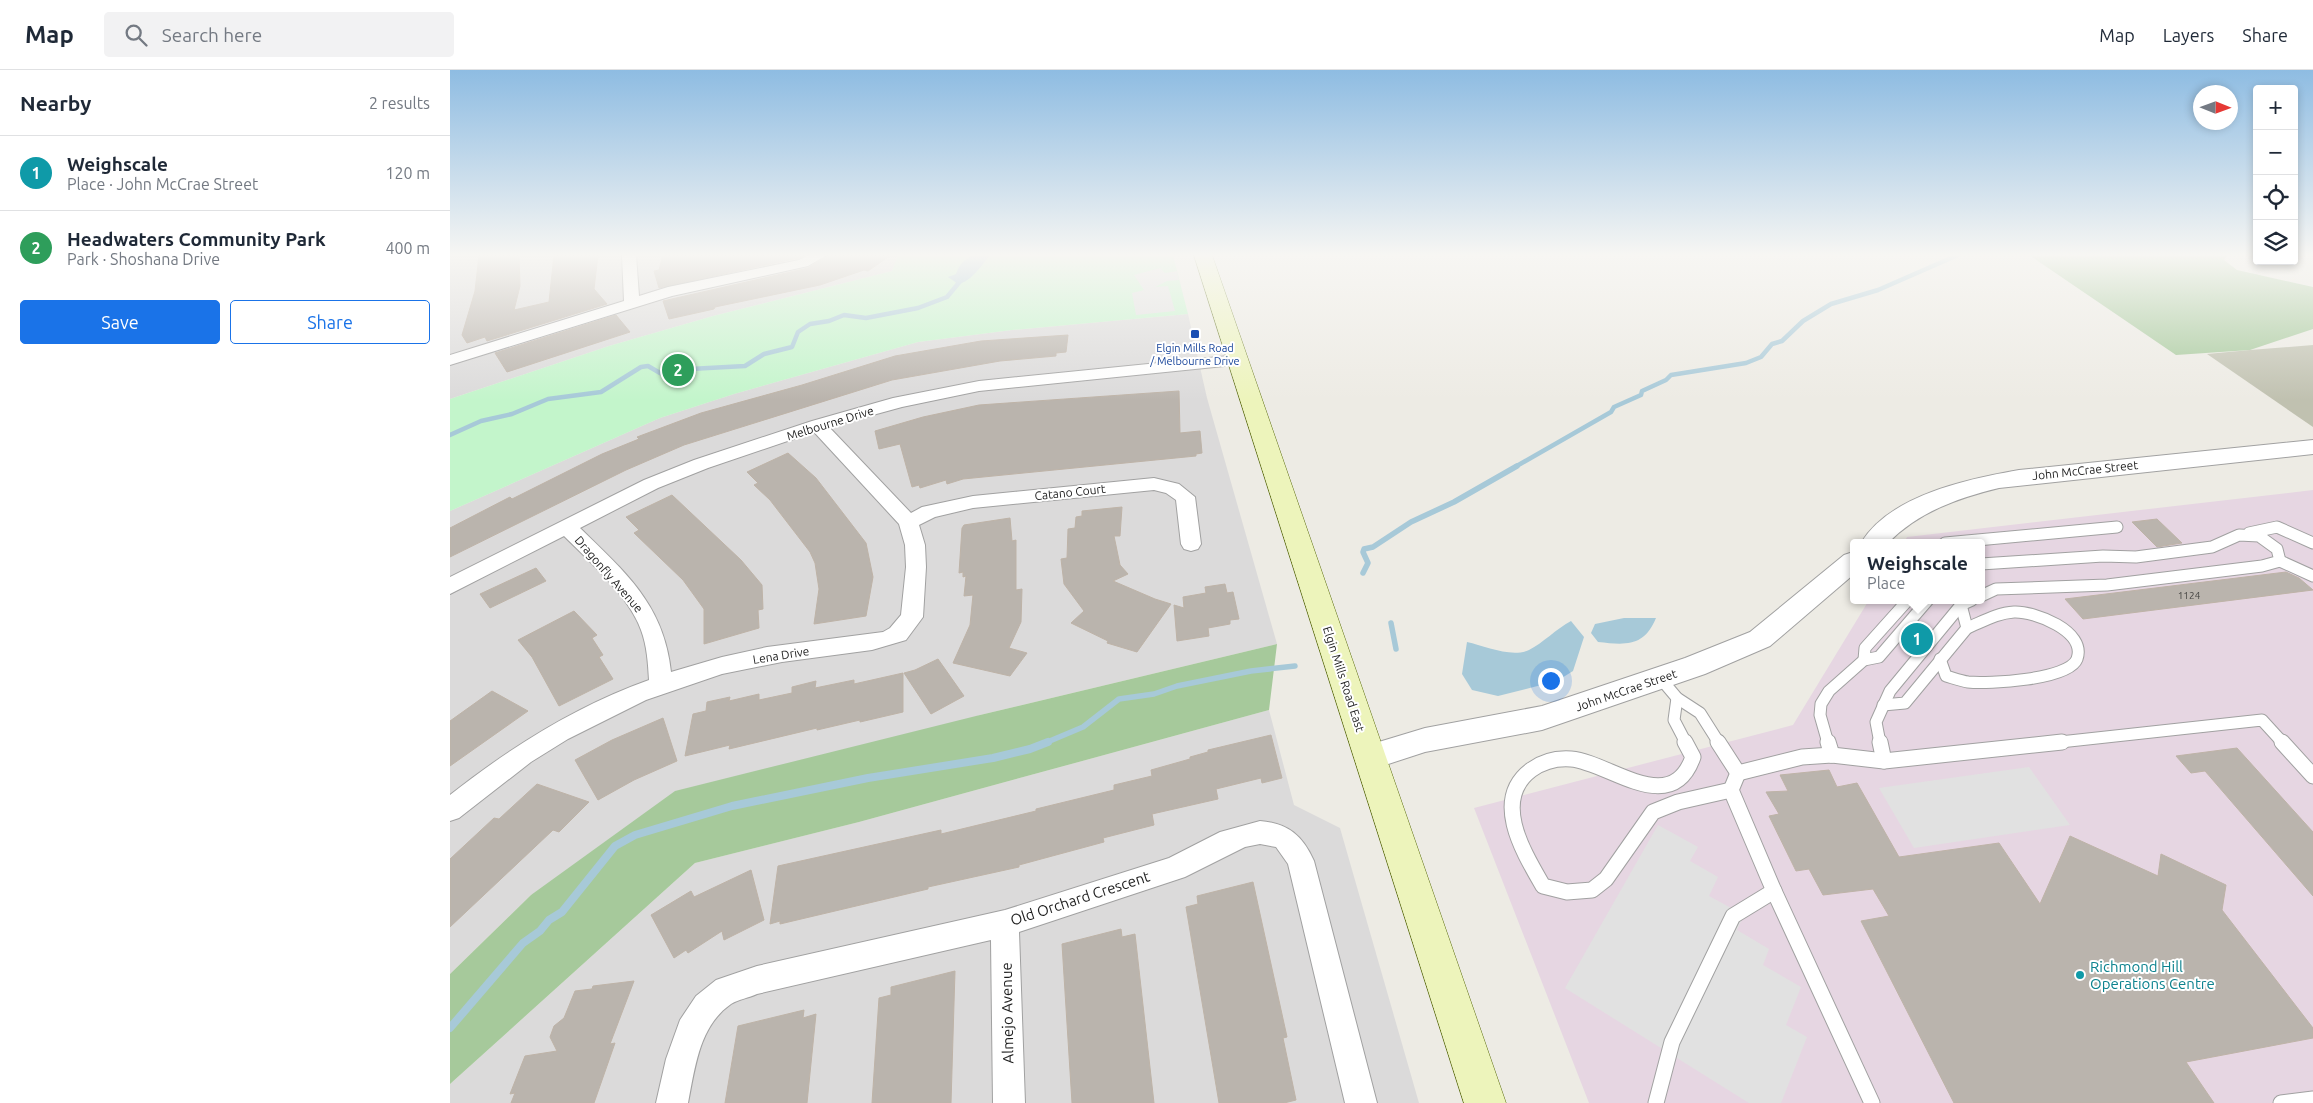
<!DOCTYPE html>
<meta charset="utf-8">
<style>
body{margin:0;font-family:Ubuntu,sans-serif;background:#f2f2f3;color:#1f2937}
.controls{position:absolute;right:15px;top:15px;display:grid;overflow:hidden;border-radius:5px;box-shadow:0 2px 8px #0003}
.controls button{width:45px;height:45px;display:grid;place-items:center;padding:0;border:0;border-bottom:1px solid #e0e1e3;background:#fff;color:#1f2937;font:25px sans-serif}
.compass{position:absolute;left:1743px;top:15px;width:45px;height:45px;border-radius:50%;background:#fff;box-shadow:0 2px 8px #0003;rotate:91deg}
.you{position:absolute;left:1100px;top:610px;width:18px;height:18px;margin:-12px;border:4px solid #fff;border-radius:50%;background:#1a73e8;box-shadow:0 0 0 8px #1a73e833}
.badge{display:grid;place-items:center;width:32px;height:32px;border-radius:50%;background:#1a73e8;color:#fff;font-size:16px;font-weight:700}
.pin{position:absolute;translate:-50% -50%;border:2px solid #fff;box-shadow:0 1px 5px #0006}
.popup{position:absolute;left:1400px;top:469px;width:135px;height:65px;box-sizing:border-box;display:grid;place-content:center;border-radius:5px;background:#fff;filter:drop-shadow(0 1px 4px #0005);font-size:16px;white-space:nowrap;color:#747a83}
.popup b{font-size:19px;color:#1f2937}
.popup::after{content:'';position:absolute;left:50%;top:100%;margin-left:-10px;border:10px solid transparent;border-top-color:#fff}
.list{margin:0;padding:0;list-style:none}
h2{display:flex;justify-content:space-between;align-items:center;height:65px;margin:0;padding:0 20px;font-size:21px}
h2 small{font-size:16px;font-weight:400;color:#747a83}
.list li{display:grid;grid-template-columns:32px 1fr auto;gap:15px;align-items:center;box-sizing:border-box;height:75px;padding:0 20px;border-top:1px solid #e0e1e3}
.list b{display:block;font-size:19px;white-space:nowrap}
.list p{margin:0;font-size:16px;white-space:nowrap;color:#747a83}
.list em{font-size:16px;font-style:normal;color:#747a83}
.actions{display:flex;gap:10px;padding:15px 20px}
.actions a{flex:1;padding:11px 0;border:1px solid #1a73e8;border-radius:5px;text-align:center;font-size:18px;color:#1a73e8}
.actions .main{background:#1a73e8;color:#fff}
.icon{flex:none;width:28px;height:28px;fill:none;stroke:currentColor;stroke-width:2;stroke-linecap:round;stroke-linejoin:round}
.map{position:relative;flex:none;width:1863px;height:1033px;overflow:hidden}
header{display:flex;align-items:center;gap:30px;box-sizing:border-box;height:70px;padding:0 25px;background:#fff;border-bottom:1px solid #e0e1e3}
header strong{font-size:24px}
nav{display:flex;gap:28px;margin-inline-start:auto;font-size:18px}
.search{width:350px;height:45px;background:#f2f2f3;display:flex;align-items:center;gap:12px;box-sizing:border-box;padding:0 18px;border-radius:5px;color:#747a83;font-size:19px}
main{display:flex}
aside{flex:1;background:#fff}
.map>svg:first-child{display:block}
.residential{fill:#dbdada}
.industrial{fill:#e6d6e2}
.construction{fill:#c0c1b0}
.forest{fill:#a6c99b}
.park{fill:#c3f5cb}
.parking{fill:#e1e1e1}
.water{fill:#a7c9d8}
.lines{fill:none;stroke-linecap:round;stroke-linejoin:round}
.stream-far2{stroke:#a7c9d8;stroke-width:4.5}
.stream-far1{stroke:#a7c9d8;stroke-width:5.5}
.stream{stroke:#a7c9d8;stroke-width:8}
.building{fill:#bab4ad;stroke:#beb3a7}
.service-far1-casing{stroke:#a1a1a1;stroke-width:13}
.service-casing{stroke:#a1a1a1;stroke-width:17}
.minor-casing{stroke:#a1a1a1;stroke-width:2}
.tertiary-casing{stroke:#a1a1a1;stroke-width:2}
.secondary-casing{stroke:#5a6b0d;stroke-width:1}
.service-far1{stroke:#fff;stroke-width:11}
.service{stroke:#fff;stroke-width:15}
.minor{fill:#fff;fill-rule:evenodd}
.tertiary{fill:#fff;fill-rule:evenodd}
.secondary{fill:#edf4bb;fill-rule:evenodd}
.transit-dot{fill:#1a4fb4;stroke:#fff;stroke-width:2}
.culture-dot{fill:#0f9aa8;stroke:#fff;stroke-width:2}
.labels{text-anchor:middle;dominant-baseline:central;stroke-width:4;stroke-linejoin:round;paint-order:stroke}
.number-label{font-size:10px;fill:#444341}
.far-transit-label{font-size:11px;fill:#164399;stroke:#fff}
.street-label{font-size:12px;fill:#1d1d1d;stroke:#fff}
.near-street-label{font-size:15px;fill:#1d1d1d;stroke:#fff}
.near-culture-label{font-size:15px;fill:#0d838f;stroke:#fff;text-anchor:start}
</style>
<header>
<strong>Map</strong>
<div class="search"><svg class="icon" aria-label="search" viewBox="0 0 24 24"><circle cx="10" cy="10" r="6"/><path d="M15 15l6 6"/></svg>Search here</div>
<nav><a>Map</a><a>Layers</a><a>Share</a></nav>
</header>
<main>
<aside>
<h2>Nearby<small>2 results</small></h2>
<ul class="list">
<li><span class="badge" style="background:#0f9aa8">1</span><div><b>Weighscale</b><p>Place · John McCrae Street</p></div><em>120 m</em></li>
<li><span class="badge" style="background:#2e9e5b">2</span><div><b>Headwaters Community Park</b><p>Park · Shoshana Drive</p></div><em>400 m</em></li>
</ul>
<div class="actions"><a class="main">Save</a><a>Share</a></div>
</aside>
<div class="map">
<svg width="1863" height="1033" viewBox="0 0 1863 1033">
<rect width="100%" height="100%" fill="#edebe4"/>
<g class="residential">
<path d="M 0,185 L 448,185 L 442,201 L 263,246 L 159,276 L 0,329 Z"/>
<path d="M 738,244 L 757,328 L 827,574 L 530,645 L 81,825 L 0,904 L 0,441 L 210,348 L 284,324 L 468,272 L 562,260 Z"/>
<path d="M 819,640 L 844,735 L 890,758 L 969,1033 L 0,1033 L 0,1014 L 245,793 L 409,752 Z"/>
</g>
<path class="industrial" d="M 1863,420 L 1863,1033 L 1139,1033 L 1024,738 L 1343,655 L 1419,530 L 1531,530 L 1531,473 L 1454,473 L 1457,467 Z"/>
<path class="construction" d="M 1863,275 L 1863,357 L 1757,284 L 1800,280 Z"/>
<g class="forest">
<path d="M 1579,185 L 1777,185 L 1774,190 L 1787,200 L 1863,217 L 1863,259 L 1800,280 L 1726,285 Z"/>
<path d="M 827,574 L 819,640 L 409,752 L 245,793 L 0,1014 L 0,904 L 81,825 L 225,721 L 530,645 Z"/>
</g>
<path class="park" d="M 448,185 L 723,185 L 738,244 L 562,260 L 468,272 L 284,324 L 210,348 L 0,441 L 0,329 L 159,276 L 263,246 L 442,201 Z"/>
<g class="parking">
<path d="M 710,198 L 715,203 L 727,201 L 729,210 L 717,211 L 705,217 L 718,216 L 725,241 L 686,245 L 682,223 L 694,220 L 684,205 Z"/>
<path d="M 1579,697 L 1620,755 L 1464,778 L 1429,718 Z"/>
<path d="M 1208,755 L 1248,777 L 1240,791 L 1268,807 L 1259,826 L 1294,845 L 1287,860 L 1319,879 L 1313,895 L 1351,917 L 1336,955 L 1357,967 L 1331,1033 L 1299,1033 L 1115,918 Z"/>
</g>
<g class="water">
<path d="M 524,185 L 540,185 C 532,195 521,212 508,214 L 498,207 L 506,204 C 509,194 515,189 524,185 Z"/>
<path d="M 1174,548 L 1206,548 C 1194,577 1176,575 1148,572 L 1141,563 L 1145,554 Z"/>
<path d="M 1121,551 L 1134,567 L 1123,601 L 1107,611 L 1048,626 L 1022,620 L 1012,604 L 1017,572 C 1035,576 1061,588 1079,580 C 1093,573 1106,559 1121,551 Z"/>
</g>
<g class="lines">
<g class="stream-far2">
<path d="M 0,365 L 31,351 L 62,344 L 98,329 L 151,322 L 191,297 L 198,296 L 210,303 L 218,304 L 240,299 L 295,296 L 314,284 L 342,277 L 348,262 L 360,254 L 379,251 L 394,245 L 416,248 L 468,238 L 497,227 L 512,209"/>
<path d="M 1065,397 L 1161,342 L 1164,337 L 1191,325 L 1192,321 L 1216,310 L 1221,305 L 1296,293 L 1311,287 L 1322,274 L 1332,271 L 1353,251 L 1381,234 L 1428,220 L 1508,185"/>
</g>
<g class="stream-far1">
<path d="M 913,503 L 918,493 L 913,482 L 914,479 L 923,477 L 961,452 L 1004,432 L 1067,396"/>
<path d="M 941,553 L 946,579"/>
<path d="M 595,673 L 633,657 L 669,629 L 704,624 L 727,616 L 801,601 L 845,596"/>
</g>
<path class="stream" d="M 0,958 L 73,873 L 90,861 L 99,850 L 112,842 L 165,776 L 185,765 L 282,736 L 418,708 L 543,688 L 580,679 L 598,672"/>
</g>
<g class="building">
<path d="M 29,185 L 69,185 L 70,216 L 64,240 L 99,232 L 104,185 L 148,185 L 144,219 L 157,234 L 37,271 L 35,267 L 17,273 L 12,265 L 25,221 Z"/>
<path d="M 213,185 L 355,185 L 348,188 L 209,218 L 204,201 L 209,200 Z"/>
<path d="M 379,185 L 441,185 L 418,201 L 414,200 L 370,215 L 265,237 L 264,239 L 219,249 L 213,231 L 358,198 Z"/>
<path d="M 166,245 L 180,262 L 57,302 L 45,283 Z"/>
<path d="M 618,265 L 616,282 L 606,283 L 606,286 L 550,291 L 442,310 L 234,375 L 176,400 L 0,487 L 0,458 L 60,427 L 62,429 L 152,384 L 189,369 L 187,367 L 251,343 L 352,315 L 445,286 L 531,271 Z"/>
<path d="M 729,321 L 730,363 L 750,361 L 752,383 L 746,384 L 746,386 L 513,409 L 497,414 L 496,410 L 470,418 L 469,415 L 462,417 L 450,374 L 429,379 L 425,361 L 473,347 L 529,335 Z"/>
<path d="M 338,383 L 366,408 L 416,473 L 423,507 L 416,546 L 364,554 L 369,519 L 365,493 L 360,482 L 320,430 L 304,415 L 308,413 L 297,402 Z"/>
<path d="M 222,425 L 291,490 L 312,515 L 313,539 L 308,540 L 309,558 L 254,574 L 254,539 L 233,510 L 184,463 L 189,460 L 176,447 Z"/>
<path d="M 672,437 L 670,466 L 664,466 L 670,495 L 678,504 L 663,511 L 705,529 L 721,534 L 687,582 L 657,573 L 658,571 L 621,553 L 634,541 L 614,514 L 611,489 L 617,488 L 618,459 L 625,458 L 626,447 L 632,446 L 632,441 Z"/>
<path d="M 560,448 L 562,471 L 566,470 L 566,520 L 572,519 L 571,552 L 559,578 L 577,583 L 560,606 L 503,593 L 520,555 L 523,525 L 514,526 L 516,506 L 513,507 L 513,502 L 509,503 L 512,458 L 514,455 Z"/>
<path d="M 1707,449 L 1732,473 L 1707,477 L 1682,452 Z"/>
<path d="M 86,498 L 96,511 L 40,538 L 30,524 Z"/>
<path d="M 1836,502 L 1849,508 L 1863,520 L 1633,549 L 1615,529 Z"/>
<path d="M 775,514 L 777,523 L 783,522 L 789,549 L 780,550 L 780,554 L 758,558 L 759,566 L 727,571 L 724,535 L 734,538 L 733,527 L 756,523 L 755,517 Z"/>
<path d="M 124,541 L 147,565 L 142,568 L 153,585 L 149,587 L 163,609 L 109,636 L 82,587 L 68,570 Z"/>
<path d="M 488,589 L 514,626 L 481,644 L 454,603 L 465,600 Z"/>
<path d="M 453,603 L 453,642 L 410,652 L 410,650 L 367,660 L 367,658 L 279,679 L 280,675 L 235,686 L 243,644 L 256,641 L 257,632 L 280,627 L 279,631 L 309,624 L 309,630 L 342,623 L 342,617 L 366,611 L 365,618 L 404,610 L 404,614 Z"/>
<path d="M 42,621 L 78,641 L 0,696 L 0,651 Z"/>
<path d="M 213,648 L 227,691 L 184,710 L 148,730 L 125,690 L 162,670 Z"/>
<path d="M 821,665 L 832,708 L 812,713 L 811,708 L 766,719 L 768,729 L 702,744 L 704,755 L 653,768 L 654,772 L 569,795 L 569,797 L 478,817 L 478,819 L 330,854 L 330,851 L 320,854 L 328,796 L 491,760 L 491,764 L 586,741 L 586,739 L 664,720 L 664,715 L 702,706 L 701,700 L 740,689 L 740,687 L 758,682 L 758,680 Z"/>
<path d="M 1787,678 L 1863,762 L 1863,826 L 1755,701 L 1741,703 L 1726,686 Z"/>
<path d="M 1379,700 L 1387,717 L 1407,713 L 1449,787 L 1549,773 L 1590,834 L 1620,766 L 1708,806 L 1711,784 L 1776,815 L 1772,840 L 1863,958 L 1863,968 L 1736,992 L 1764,1033 L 1504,1033 L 1411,851 L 1439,846 L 1423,819 L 1373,825 L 1359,799 L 1346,801 L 1319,746 L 1329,744 L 1316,722 L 1338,721 L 1330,705 Z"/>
<path d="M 87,714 L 139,732 L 109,762 L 103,760 L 0,857 L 0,789 L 44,748 L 49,749 Z"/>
<path d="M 301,800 L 314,850 L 274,870 L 272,861 L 238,883 L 236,880 L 224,888 L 201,845 L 241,821 L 244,827 Z"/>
<path d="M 803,812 L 837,967 L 833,968 L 846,1030 L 834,1033 L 769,1033 L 736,837 L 748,834 L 747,826 Z"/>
<path d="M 671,859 L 672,867 L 685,864 L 704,1033 L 622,1033 L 612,874 Z"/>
<path d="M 505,901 L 501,1033 L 422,1033 L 429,928 L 441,925 L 441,917 Z"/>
<path d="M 184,911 L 160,974 L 165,973 L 144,1033 L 61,1033 L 65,1023 L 60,1024 L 75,986 L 107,981 L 100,967 L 104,956 L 114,948 L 125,921 L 142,919 L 143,916 Z"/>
<path d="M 354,940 L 353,948 L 366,944 L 357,1033 L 275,1033 L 288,956 Z"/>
</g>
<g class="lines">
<defs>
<g id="service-far1">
<path d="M 1799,463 L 1827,457 L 1863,473"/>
<path d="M 1495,473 L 1667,457"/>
<path d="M 1830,491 L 1863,506"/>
<path d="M 1531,494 L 1653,486 L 1686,487 L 1762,477 L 1789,465 L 1809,466 L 1827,479 L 1830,491 L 1812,496 L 1657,515 L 1546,519 L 1531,526"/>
<path d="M 1490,589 L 1496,606 C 1503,608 1511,611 1518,612 C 1538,614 1619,610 1627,589 C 1637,561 1584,541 1564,542 C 1547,543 1532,552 1517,558"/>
<path d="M 1414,590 L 1415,578 L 1458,530"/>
<path d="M 1211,609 L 1227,628 L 1250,643 L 1269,673"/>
<path d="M 1227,628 L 1224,650 L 1236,673"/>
<path d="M 1433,635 L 1455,633 L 1517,558 L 1511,535"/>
<path d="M 1378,673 L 1370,645 L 1371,634 L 1379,621 L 1414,590 L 1429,587 L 1478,530"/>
<path d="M 1430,673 L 1426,652 L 1440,621 L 1511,535 L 1522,530"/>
<path d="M 1601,673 L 1812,650 L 1833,673"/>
</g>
<g id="service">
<path d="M 1235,672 L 1243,687 C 1221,749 1159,692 1121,689 C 1107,688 1092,692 1081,700 C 1041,730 1074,783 1093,816 L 1117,822 L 1142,820 L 1156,809 L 1203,742 L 1228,732 L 1281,720"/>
<path d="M 1268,672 L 1288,703"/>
<path d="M 1378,672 L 1382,685"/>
<path d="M 1430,672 L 1434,691"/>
<path d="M 1832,672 L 1863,706"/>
<path d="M 1288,703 L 1352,687 L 1382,685 L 1434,691 L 1612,672"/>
<path d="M 1288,703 L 1281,720 L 1324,821 L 1422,1033"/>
<path d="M 1206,1033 L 1222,972 L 1283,846 L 1324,821"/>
<path d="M 1831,1033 L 1863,1029"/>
</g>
<g id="minor">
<path d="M 172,185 L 186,185 L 189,226 L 218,217 L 349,190 L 359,185 L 377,185 L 358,196 L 222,226 L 0,295 L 0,285 L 174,231 Z"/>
<path d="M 788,285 L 794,286 L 796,290 L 794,294 L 529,321 L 452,337 L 379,357 L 461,443 L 472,437 L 523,426 L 704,408 L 729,414 L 745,427 L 751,474 L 748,479 L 741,481 L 734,479 L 731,474 L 726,430 L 716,423 L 704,420 L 523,438 L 485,447 L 469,455 L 475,475 L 476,497 L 473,547 L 456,570 L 422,580 L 332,592 L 272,604 L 196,630 L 118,669 L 81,692 L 9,748 L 0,751 L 0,725 C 61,677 126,636 199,610 C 198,593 197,576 191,560 C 179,526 139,491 114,466 L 0,524 L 0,507 L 194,410 L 244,390 L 362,351 L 443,328 L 529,311 ZM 364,362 L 449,454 L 455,475 L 456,497 L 451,545 L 440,558 L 433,562 L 317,577 L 272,587 L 221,602 C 214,535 176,503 130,458 L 208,418 L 258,398 Z"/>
<path d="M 810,751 C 838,753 853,766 864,791 L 927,1033 L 895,1033 L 838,794 L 826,777 L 810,774 L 795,777 L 735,807 L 569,862 L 575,1033 L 543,1033 L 541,870 L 307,924 C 299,928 289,929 281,934 C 249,956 245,998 238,1033 L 206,1033 L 216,989 L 230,950 L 246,926 L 266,910 L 307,896 L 555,840 L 719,788 L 770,762 Z"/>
</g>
<g id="tertiary">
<path d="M 1863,370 L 1863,384 L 1549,418 C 1508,428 1468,442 1438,473 L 1411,473 C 1440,425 1518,409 1569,400 Z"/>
<path d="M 1403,482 L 1403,505 L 1320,576 L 1255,604 L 1092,660 L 975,682 L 920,700 L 909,696 L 905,687 L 909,678 L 975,658 L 1092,636 L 1235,588 L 1300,562 L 1394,485 Z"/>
</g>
<path id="secondary" d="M 744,185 L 762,185 L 1056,1033 L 1014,1033 Z"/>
</defs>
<use href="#service-far1" class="service-far1-casing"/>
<use href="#service" class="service-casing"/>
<use href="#minor" class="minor-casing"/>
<use href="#tertiary" class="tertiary-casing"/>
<use href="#secondary" class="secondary-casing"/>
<use href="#service-far1" class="service-far1"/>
<use href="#service" class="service"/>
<use href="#minor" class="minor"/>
<use href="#tertiary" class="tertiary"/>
<use href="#secondary" class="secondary"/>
</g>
<linearGradient id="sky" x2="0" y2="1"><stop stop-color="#8ebce2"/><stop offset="0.56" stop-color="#f7f6f3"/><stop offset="1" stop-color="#f7f6f3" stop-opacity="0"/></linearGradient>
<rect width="1863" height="330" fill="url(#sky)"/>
<rect class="transit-dot" x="740" y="259" width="10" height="10" rx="2.5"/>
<circle class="culture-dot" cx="1630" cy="905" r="5"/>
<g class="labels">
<g class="number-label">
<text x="1739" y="525">1124</text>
</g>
<g class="far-transit-label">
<text x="745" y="278">Elgin Mills Road<tspan x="745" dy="13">/ Melbourne Drive</tspan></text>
</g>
<g class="street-label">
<text transform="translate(380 353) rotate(-17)">Melbourne Drive</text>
<text transform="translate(1635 400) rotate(-6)">John McCrae Street</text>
<text transform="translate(620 422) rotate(-6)">Catano Court</text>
<text transform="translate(159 504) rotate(49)">Dragonfly Avenue</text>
<text transform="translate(331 585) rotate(-9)">Lena Drive</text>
<text transform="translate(894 609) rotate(72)">Elgin Mills Road East</text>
<text transform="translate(1176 620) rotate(-19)">John McCrae Street</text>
</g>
<g class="near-street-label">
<text transform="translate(630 828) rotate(-18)">Old Orchard Crescent</text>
<text transform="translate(557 943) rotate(-91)">Almejo Avenue</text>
</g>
<g class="near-culture-label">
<text x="1640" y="896">Richmond Hill<tspan x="1640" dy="17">Operations Centre</tspan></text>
</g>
</g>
</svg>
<div class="controls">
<button>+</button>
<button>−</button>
<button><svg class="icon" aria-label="locate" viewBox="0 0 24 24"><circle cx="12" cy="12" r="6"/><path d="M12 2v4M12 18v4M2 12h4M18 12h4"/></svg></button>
<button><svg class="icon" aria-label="layers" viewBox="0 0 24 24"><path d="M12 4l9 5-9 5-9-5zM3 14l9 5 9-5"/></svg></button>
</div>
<svg class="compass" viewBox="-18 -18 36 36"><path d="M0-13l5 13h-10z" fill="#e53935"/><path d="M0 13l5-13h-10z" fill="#747a83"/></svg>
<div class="you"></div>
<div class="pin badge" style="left:1467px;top:569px;background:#0f9aa8">1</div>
<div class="popup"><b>Weighscale</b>Place</div>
<div class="pin badge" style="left:228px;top:300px;background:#2e9e5b">2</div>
</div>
</main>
